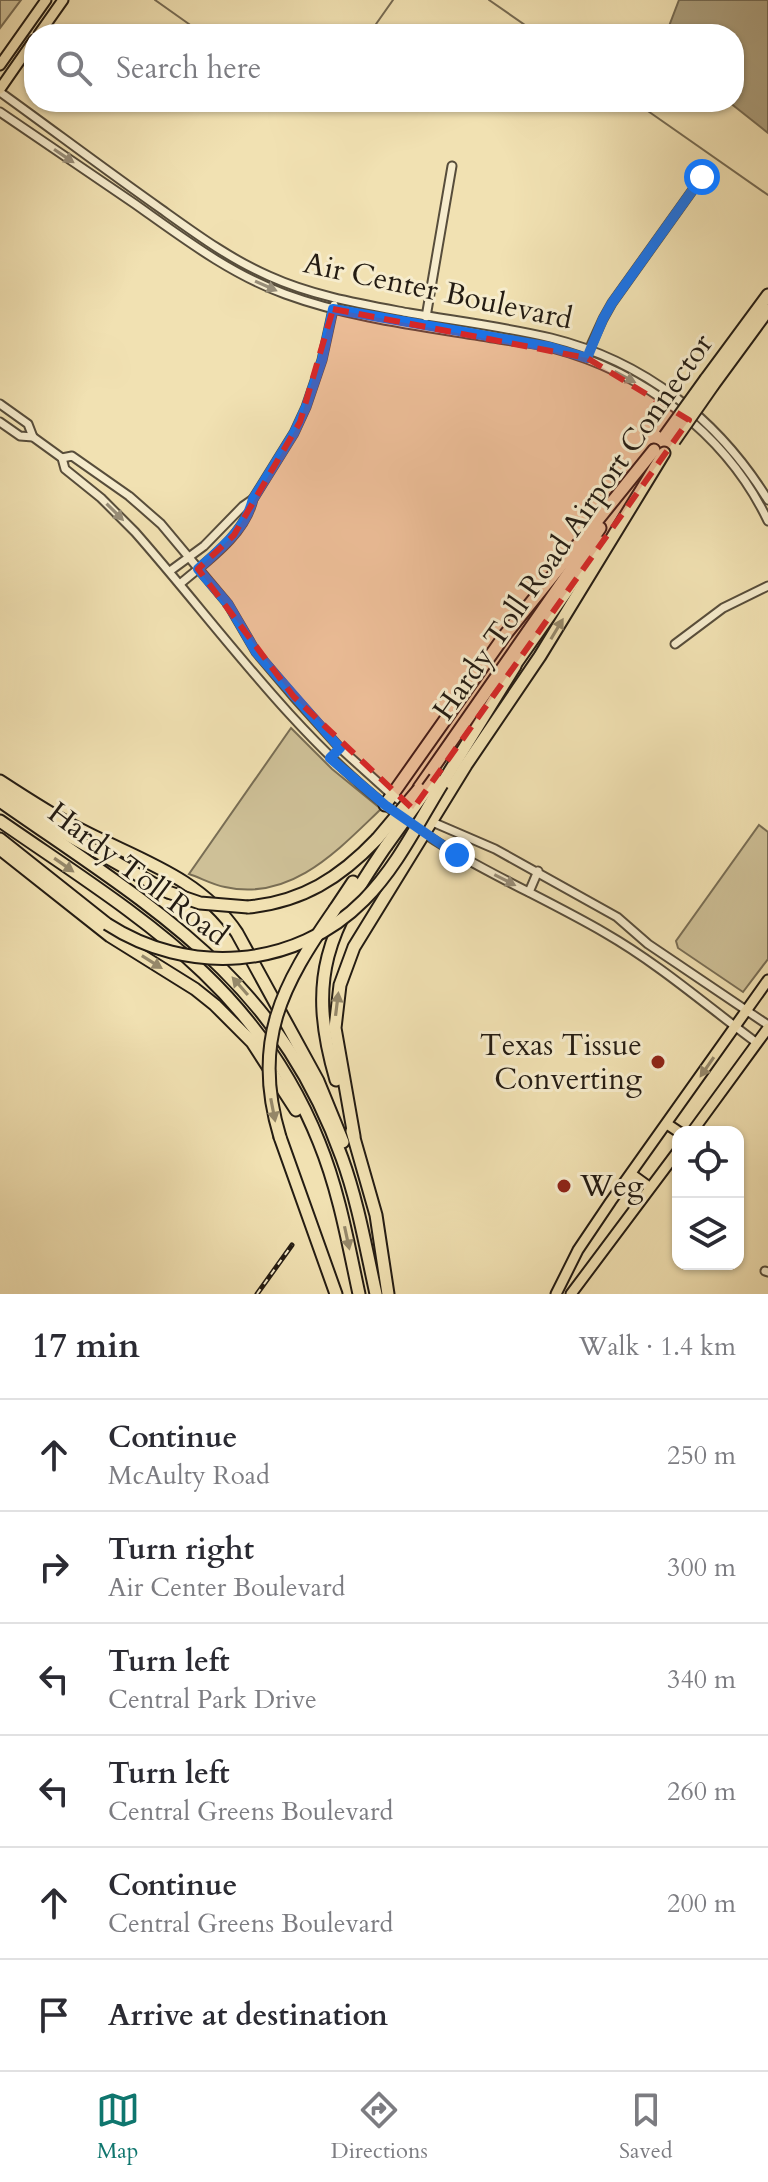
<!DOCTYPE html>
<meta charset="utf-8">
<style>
body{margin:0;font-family:Cardo,serif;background:#f7f7f7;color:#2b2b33}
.controls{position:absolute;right:24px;bottom:24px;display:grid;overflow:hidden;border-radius:16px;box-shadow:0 2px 6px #0004}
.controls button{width:72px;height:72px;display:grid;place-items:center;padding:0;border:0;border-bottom:2px solid #e1e1e2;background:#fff;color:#2b2b33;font:40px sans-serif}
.stop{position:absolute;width:24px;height:24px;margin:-18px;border:6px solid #1a73e8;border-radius:50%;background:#fff}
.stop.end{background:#1a73e8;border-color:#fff;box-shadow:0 2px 8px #0008}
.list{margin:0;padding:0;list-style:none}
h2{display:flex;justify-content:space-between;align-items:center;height:104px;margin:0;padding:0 32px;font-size:34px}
h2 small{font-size:26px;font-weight:400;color:#7c7c81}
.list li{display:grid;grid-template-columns:52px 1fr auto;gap:24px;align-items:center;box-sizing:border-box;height:112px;padding:0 32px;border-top:2px solid #e1e1e2}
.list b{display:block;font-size:30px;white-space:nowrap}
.list p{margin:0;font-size:26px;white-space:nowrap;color:#7c7c81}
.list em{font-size:26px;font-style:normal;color:#7c7c81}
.icon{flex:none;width:44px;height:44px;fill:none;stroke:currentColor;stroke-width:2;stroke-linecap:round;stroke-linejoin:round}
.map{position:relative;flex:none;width:768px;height:1294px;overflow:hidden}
.search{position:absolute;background:#fff;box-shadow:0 2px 6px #0004;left:24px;right:24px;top:24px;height:88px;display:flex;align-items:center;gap:20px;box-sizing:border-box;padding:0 28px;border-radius:32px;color:#7c7c81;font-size:30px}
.sheet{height:776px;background:#fff}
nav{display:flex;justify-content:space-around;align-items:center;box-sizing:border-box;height:112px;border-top:2px solid #e1e1e2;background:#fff;font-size:22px;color:#7c7c81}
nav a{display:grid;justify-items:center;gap:4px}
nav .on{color:#0f766e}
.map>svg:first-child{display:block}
.green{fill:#cec097;stroke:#796e55;stroke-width:2}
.water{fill:#ab9e7c;stroke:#756a52;stroke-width:2}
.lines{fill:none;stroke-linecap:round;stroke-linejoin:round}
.stream{stroke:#756a52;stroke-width:2}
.minor-casing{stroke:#574d3b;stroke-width:11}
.major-casing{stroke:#241c13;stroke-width:13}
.highway-casing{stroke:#241c13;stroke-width:15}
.minor{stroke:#f6eccd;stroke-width:7}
.major{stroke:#f1e1b2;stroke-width:9}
.highway{stroke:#f1e1b2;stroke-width:11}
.rail-casing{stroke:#241c13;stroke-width:5}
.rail{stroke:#f6eccd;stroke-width:2;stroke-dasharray:6;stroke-linecap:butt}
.highway-bridge-casing{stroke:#241c13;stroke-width:15;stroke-linecap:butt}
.highway-bridge{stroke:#f1e1b2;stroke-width:11}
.oneway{fill:#988e79}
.oneway2{fill:#95886a}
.route{stroke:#1a73e8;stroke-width:10}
.marked{fill:#d62828;fill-opacity:0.2;stroke:#d62828;stroke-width:6;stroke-dasharray:16 10;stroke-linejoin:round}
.poi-dot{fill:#8f2418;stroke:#f6eccd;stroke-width:3}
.labels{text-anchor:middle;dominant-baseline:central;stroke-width:6;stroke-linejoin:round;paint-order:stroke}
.street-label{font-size:30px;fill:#241c13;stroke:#f6eccd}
.poi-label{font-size:30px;fill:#241c13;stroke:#f6eccd;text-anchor:end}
</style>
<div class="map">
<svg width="768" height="1294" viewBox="0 0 768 1294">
<rect width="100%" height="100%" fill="#f1e1b2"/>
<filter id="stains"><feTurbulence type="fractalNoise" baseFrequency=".0025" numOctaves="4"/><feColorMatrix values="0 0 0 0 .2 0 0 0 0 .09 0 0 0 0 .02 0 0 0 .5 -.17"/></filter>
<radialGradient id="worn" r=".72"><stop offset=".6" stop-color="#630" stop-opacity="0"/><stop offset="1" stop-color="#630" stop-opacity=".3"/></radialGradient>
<g class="green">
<path d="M 0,0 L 21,0 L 0,28 Z"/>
<path d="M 291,728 L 332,769 L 381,809 C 338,850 291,902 225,887 C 213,885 201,878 189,874 Z"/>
<path d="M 759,825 L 768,832 L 768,959 L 743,992 L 678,948 L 676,941 Z"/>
</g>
<path class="water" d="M 679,0 L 768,0 L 768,133 L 729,102 L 734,102 L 734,34 L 666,34 Z"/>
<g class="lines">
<g class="stream">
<path d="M 155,0 L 203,34"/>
<path d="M 489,0 L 538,34"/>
<path d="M 369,34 L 393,0"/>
<path d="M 635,102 L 768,195"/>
</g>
<defs>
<g id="minor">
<path d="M 0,92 C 54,131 107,171 161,209 C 196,234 230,259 269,276 C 313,296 361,304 409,313 C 456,321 505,327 551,338 C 644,361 718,419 768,500"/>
<path d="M 0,112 C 45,143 90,173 135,204 C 183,238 230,274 285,294 C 353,319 428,327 499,339 C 516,342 535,343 552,348 C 644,372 727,435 768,521"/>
<path d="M 426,317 L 452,166"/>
<path d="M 588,352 L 603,319 L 612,303 L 702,177"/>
<path d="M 0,404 L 28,424 L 33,437"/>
<path d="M 0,422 L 20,436 L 33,437 L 62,458 L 65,469 L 101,498 L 135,532 C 216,624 289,728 385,805 C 451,859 531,890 605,933 C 659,964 707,1006 757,1043"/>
<path d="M 62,458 L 72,456 L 129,496 L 161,524 L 228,604 L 256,652 L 294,697 L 340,748 L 392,795 L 430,821 L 495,849 L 617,917 L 648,944 L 768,1025"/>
<path d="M 170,571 L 204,546 L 243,506 L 253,499"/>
<path d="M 180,584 C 207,561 245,535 253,499 L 294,433 L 306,407 L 322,360 L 334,305"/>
<path d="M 675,644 L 723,608 L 768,586"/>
<path d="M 529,892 L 538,871"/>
<path d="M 765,1271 L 768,1272"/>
</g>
<g id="major">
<path d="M 39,34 L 63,0"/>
<path d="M 0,65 L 46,0"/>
<path d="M 0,89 L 34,40"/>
<path d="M 667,1124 L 679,1132"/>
<path d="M 692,1132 L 768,1028"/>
<path d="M 631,1174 L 649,1187"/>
<path d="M 556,1294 L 578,1250 L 611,1201 L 768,980"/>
<path d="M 571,1294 L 678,1151"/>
</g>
<g id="highway">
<path d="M 706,379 L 768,295"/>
<path d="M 713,385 L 768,310"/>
<path d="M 512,669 L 601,542"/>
<path d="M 0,781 C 26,798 52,815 79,829 C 136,859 200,877 237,933 L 318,1081 L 343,1142"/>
<path d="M 442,784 L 515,666"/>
<path d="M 419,788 L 600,528"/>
<path d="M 0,792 L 71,837 L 168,892"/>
<path d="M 0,801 C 150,906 277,976 342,1158 C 358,1202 366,1249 376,1294"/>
<path d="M 385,805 L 505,635 L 654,450"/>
<path d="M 0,821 C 134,914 255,982 319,1142 C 339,1191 348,1243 359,1294"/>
<path d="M 0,839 L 107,924"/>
<path d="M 0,849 L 110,936 L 195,989 L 215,1005 L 252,1042 L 296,1110"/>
<path d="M 248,907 C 302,902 340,878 377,839"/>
<path d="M 335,909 L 353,882"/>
<path d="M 336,1080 C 306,977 328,931 386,846"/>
<path d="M 352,1131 L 376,1215 L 388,1294"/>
<path d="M 354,1136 L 335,1028 L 340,985 L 354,947 L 466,765 L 540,656 L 664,453"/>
<path d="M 280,1137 L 336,1294"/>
</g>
</defs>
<use href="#minor" class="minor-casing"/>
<use href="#major" class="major-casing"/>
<use href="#highway" class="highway-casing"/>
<use href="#minor" class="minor"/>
<use href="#major" class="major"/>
<use href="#highway" class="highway"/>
<defs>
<path id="rail" d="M 257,1294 L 292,1245"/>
</defs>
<use href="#rail" class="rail-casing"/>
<use href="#rail" class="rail"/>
<defs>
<g id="highway-bridge">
<path d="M 665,436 L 706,379"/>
<path d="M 674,441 L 713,385"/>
<path d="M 377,839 L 419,789"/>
<path d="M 386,846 L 435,778"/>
<path d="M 168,892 L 200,903 L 248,907"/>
<path d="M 107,924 C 187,976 295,970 364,900 C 397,867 418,823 442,784"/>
<path d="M 280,1137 C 251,1042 282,985 335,909"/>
</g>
</defs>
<use href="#highway-bridge" class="highway-bridge-casing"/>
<use href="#highway-bridge" class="highway-bridge"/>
</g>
<defs><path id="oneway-solid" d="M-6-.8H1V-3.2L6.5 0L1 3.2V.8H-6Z" transform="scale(2)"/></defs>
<g class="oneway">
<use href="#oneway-solid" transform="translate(64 156) rotate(34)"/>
<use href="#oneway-solid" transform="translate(266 286) rotate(24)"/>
<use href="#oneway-solid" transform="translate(625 377) rotate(28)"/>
<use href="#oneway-solid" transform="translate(115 512) rotate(45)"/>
<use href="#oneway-solid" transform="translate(505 880) rotate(27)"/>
</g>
<g class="oneway2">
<use href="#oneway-solid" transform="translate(557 629) rotate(-59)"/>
<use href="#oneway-solid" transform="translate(64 865) rotate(35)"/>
<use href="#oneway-solid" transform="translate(152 962) rotate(32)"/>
<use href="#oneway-solid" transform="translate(240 986) rotate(-131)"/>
<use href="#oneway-solid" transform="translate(337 1004) rotate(-83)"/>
<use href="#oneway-solid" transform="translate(707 1067) rotate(125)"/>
<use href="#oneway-solid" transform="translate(273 1110) rotate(79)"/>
<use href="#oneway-solid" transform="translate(347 1238) rotate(78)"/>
</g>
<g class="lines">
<path class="route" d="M 457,855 L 385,805 L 330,758 L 340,748 L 256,652 L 228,604 L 198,569 C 220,549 246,529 253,499 L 294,433 L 306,407 L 322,360 L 333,309 L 550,347 L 587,358 L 603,319 L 612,303 L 702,177"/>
</g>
<path class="marked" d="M 333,309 L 587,358 L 689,420 L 413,809 L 294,697 L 198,569 L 234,535 L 300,422 Z"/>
<g class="poi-dot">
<circle cx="658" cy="1062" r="8"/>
<circle cx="564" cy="1186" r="8"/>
</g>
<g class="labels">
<g class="street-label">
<text transform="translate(438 291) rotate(12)">Air Center Boulevard</text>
<text transform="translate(573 527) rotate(-55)">Hardy Toll Road Airport Connector</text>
<text transform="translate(138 874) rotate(37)">Hardy Toll Road</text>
</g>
<g class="poi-label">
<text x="642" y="1045">Texas Tissue<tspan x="642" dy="34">Converting</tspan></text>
<text x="580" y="1186" text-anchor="start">Weg</text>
</g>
</g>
<rect width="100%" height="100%" filter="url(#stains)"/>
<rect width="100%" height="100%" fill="url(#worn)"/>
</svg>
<div class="controls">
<button><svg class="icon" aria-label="locate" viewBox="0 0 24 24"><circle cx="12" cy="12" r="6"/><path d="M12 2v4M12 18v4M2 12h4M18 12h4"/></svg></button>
<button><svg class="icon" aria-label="layers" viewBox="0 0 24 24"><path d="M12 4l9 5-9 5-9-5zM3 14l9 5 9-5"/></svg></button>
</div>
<div class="stop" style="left:702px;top:177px"></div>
<div class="stop end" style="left:457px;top:855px"></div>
<div class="search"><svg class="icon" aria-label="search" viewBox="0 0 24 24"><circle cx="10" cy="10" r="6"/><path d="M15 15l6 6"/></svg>Search here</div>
</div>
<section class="sheet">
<h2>17 min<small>Walk · 1.4 km</small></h2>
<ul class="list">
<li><svg class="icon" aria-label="ahead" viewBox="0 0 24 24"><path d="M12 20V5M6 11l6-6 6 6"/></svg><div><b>Continue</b><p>McAulty Road</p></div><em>250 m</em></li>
<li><svg class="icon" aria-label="right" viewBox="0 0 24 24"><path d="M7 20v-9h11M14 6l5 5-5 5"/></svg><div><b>Turn right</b><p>Air Center Boulevard</p></div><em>300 m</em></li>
<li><svg class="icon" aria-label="left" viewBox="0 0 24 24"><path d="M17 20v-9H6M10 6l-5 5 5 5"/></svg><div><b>Turn left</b><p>Central Park Drive</p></div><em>340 m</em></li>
<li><svg class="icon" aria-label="left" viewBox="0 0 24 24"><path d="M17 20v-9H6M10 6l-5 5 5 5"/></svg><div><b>Turn left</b><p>Central Greens Boulevard</p></div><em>260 m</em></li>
<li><svg class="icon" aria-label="ahead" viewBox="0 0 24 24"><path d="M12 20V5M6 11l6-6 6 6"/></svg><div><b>Continue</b><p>Central Greens Boulevard</p></div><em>200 m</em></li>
<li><svg class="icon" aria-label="arrive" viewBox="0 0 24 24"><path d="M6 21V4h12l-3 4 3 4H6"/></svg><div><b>Arrive at destination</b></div></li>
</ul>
</section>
<nav>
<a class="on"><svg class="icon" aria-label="map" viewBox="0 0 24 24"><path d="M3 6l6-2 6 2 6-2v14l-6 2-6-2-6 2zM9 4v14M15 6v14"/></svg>Map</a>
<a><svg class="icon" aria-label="directions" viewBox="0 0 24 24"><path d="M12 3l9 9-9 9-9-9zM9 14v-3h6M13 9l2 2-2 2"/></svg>Directions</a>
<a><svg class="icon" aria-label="saved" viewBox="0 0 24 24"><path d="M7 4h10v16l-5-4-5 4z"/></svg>Saved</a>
</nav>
